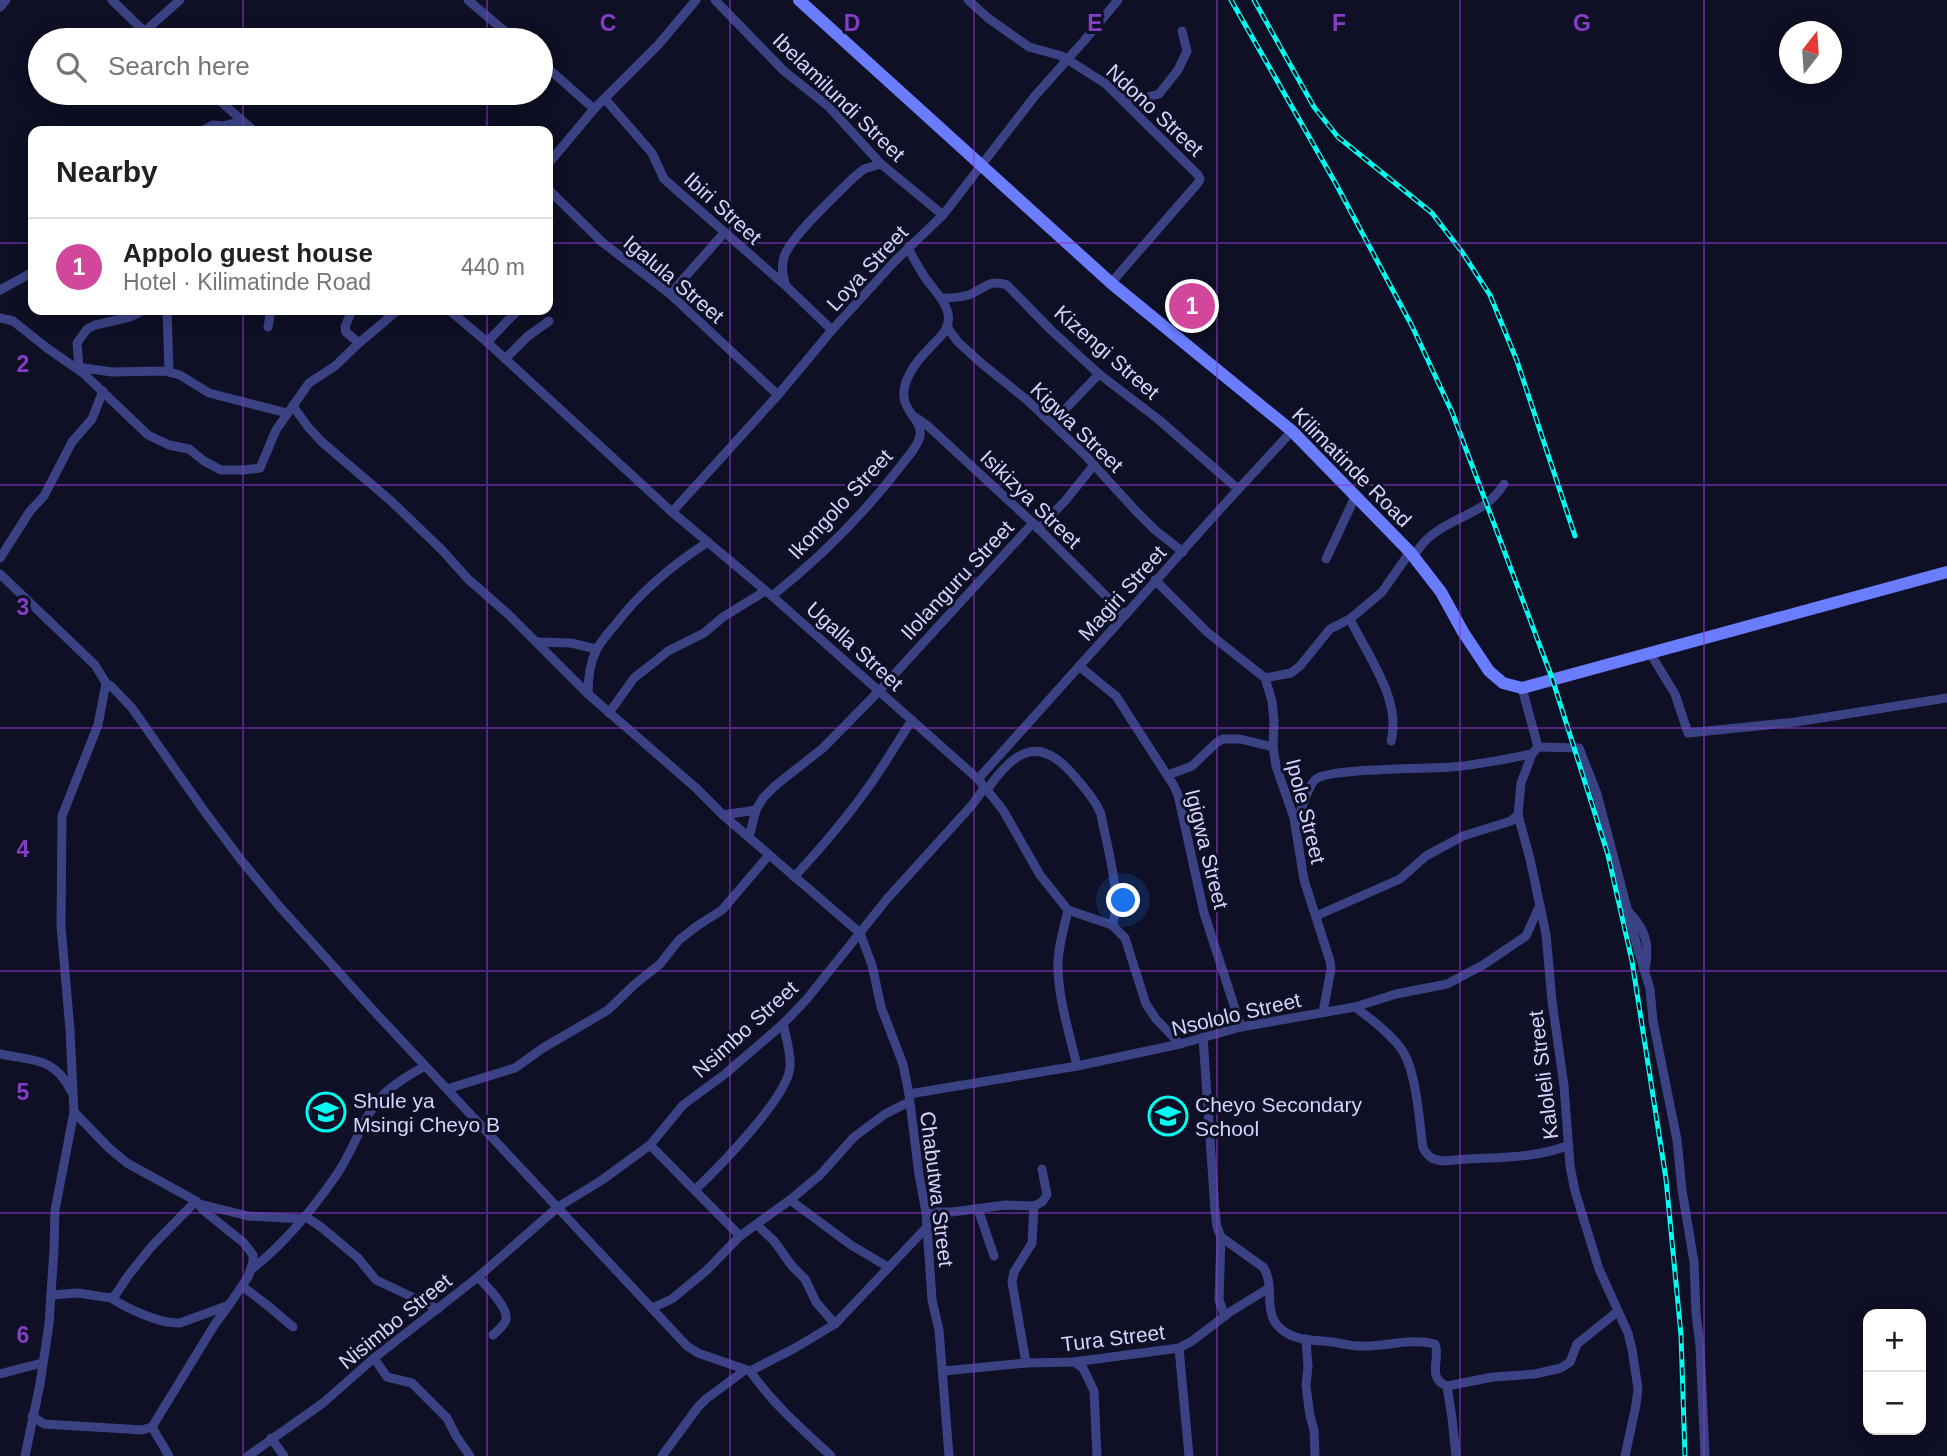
<!DOCTYPE html>
<meta charset="utf-8">
<style>
body{margin:0;font-family:Arial,sans-serif;background:#f6f6f6;color:#202124}
.controls{position:absolute;right:21px;bottom:21px;display:grid;overflow:hidden;border-radius:14px;box-shadow:0 4px 18px #0003}
.controls button{width:63px;height:63px;display:grid;place-items:center;padding:0;border:0;border-bottom:2px solid #e0e0e0;background:#fff;color:#202124;font:35px sans-serif}
.compass{position:absolute;left:1779px;top:21px;width:63px;height:63px;border-radius:50%;background:#fff;box-shadow:0 4px 18px #0003;rotate:17deg}
.you{position:absolute;left:1124px;top:901px;width:24px;height:24px;margin:-18px;border:5px solid #fff;border-radius:50%;background:#1a73e8;box-shadow:0 0 0 10px #1a73e833}
.badge{display:grid;place-items:center;width:46px;height:46px;border-radius:50%;background:#12847f;color:#fff;font-size:23px;font-weight:700}
.pin{position:absolute;translate:-50% -50%;border:4px solid #fff;box-shadow:0 2px 7px #0006}
.list{margin:0;padding:0;list-style:none}
h2{display:flex;justify-content:space-between;align-items:center;height:91px;margin:0;padding:0 28px;font-size:30px}
h2 small{font-size:23px;font-weight:400;color:#757577}
.list li{display:grid;grid-template-columns:46px 1fr auto;gap:21px;align-items:center;box-sizing:border-box;height:98px;padding:0 28px;border-top:2px solid #e0e0e0}
.list b{display:block;font-size:26px;white-space:nowrap}
.list p{margin:0;font-size:23px;white-space:nowrap;color:#757577}
.list em{font-size:23px;font-style:normal;color:#757577}
.icon{flex:none;width:38px;height:38px;fill:none;stroke:currentColor;stroke-width:2;stroke-linecap:round;stroke-linejoin:round}
.map{position:relative;flex:none;width:1947px;height:1456px;overflow:hidden}
.search{position:absolute;background:#fff;box-shadow:0 4px 18px #0003;left:28px;top:28px;width:525px;height:77px;display:flex;align-items:center;gap:18px;box-sizing:border-box;padding:0 24px;border-radius:38px;color:#757577;font-size:26px}
.panel{position:absolute;background:#fff;box-shadow:0 4px 18px #0003;left:28px;top:126px;width:525px;height:189px;border-radius:14px}
.map>svg:first-child{display:block}
.lines{fill:none;stroke-linecap:round;stroke-linejoin:round}
.minor{stroke:#3a4284;stroke-width:9}
.secondary{stroke:#6a7dff;stroke-width:12}
.rail-casing{stroke:#01fdef;stroke-width:5}
.rail{stroke:#0f0f25;stroke-width:2.5;stroke-dasharray:8;stroke-linecap:butt}
.grid{fill:none;stroke:#843dc5;stroke-width:2;stroke-opacity:0.55}
.labels{text-anchor:middle;dominant-baseline:central;stroke-width:6;stroke-linejoin:round;paint-order:stroke}
.street-label{font-size:21px;fill:#d3d5ff;stroke:#0f0f25}
.poi-label{font-size:21px;fill:#d3d5ff;stroke:#0f0f25;text-anchor:start}
.grid-label{font-size:23px;text-anchor:middle;font-weight:bold;fill:#843dc5;stroke:#0f0f25;stroke-width:6;stroke-linejoin:round;paint-order:stroke}
</style>
<div class="map">
<svg width="1947" height="1456" viewBox="0 0 1947 1456">
<rect width="100%" height="100%" fill="#0f0f25"/>
<g class="lines">
<g class="minor">
<path d="M 112,0 L 153,40"/>
<path d="M 468,0 L 515,40"/>
<path d="M 715,0 L 784,71 L 828,106 L 881,164 L 943,215"/>
<path d="M 968,0 L 988,18 L 1029,47 L 1062,56 L 1106,84 L 1198,175 L 1200,179 L 1198,183 L 1111,283"/>
<path d="M 0,7 L 6,0"/>
<path d="M 144,32 L 180,0"/>
<path d="M 541,62 L 594,109"/>
<path d="M 211,93 L 254,131"/>
<path d="M 1120,97 L 1137,100 L 1159,94 L 1178,70 L 1187,51 L 1182,31"/>
<path d="M 605,99 L 652,153 L 664,179 L 786,286 L 832,330"/>
<path d="M 202,131 L 213,125 L 223,126 L 242,121"/>
<path d="M 548,164 L 594,109 L 658,45 L 696,0"/>
<path d="M 548,189 L 602,242 L 670,294 L 778,395"/>
<path d="M 785,284 C 783,275 781,267 784,257 C 789,238 838,193 853,178 L 864,169 L 881,164"/>
<path d="M 0,290 L 33,272"/>
<path d="M 670,294 L 724,233"/>
<path d="M 943,298 C 952,298 962,298 971,294 C 986,287 990,279 1007,285 L 1051,330 L 1099,374 L 1158,419 L 1238,489"/>
<path d="M 167,310 L 169,372"/>
<path d="M 352,310 L 345,327 L 346,332 L 359,343"/>
<path d="M 449,310 L 487,342 L 672,512 L 772,596 L 978,779 L 1003,810 L 1040,875 L 1068,910 L 1112,925 L 1125,938 L 1146,1004 L 1156,1019 L 1180,1044"/>
<path d="M 0,318 L 13,321 L 47,348 L 83,373 L 148,435 L 169,445 L 189,449 L 204,461 L 221,470 L 243,470 L 260,468 L 276,430 L 309,383 L 335,366 L 359,343 L 398,310"/>
<path d="M 268,327 L 271,310"/>
<path d="M 947,327 L 958,342 L 981,363 L 1027,400 L 1084,454 L 1135,510 L 1155,530 L 1183,552"/>
<path d="M 487,342 L 518,310"/>
<path d="M 505,359 L 528,336 L 549,321"/>
<path d="M 77,367 L 112,372 L 165,371 L 180,375 L 209,393 L 287,413"/>
<path d="M 79,367 L 77,343 L 87,329 L 95,325 L 130,317 L 144,310"/>
<path d="M 293,406 L 308,427 L 322,442 L 391,501 L 442,550 L 468,579 L 508,614 L 588,694 L 696,788 L 723,815 L 860,933 L 872,965 L 881,1007 L 903,1064 L 909,1094 L 919,1175 L 926,1212 L 932,1300 L 939,1330 L 949,1456"/>
<path d="M 915,417 L 928,426 L 1033,523 L 1125,615"/>
<path d="M 1052,423 L 1099,374"/>
<path d="M 672,512 L 778,395 L 832,330 L 895,261 L 943,215 L 1034,97 L 1083,42 L 1118,0"/>
<path d="M 1038,529 L 1065,501 L 1094,465"/>
<path d="M 1413,557 C 1420,547 1426,538 1436,532 C 1461,514 1487,512 1504,484"/>
<path d="M 0,558 L 30,511 L 44,496 L 72,442 L 92,419 L 103,391"/>
<path d="M 1326,559 L 1356,495"/>
<path d="M 0,574 L 95,665 L 106,683 L 112,687 L 132,708 L 205,812 L 241,860 L 279,906 L 372,1009 L 687,1346 L 698,1353 L 750,1371 L 795,1348 L 835,1324 L 926,1228"/>
<path d="M 1155,580 L 1207,632 L 1265,678 L 1272,701 L 1274,721 L 1273,747 L 1276,766 L 1294,818 L 1304,880 L 1330,961 L 1331,969 L 1323,1012"/>
<path d="M 772,596 C 821,557 865,513 903,463 C 909,455 918,446 920,436 C 923,417 896,410 906,382 C 913,363 927,351 941,336 C 961,313 936,294 924,276 C 918,267 913,257 908,248"/>
<path d="M 1350,619 C 1367,655 1402,700 1391,741"/>
<path d="M 536,642 L 571,643 L 596,649"/>
<path d="M 1650,653 L 1675,694 L 1688,733 L 1796,722 L 1947,698"/>
<path d="M 1079,666 L 1116,696 L 1174,786 L 1178,795 L 1204,913 L 1241,1027"/>
<path d="M 1265,678 L 1291,673 L 1300,666 L 1330,629 L 1350,619 L 1382,592 L 1410,552"/>
<path d="M 1522,688 L 1538,747 L 1532,754 L 1521,783 L 1518,815 L 1530,859 L 1546,934 L 1552,1001 L 1564,1086 L 1570,1166 L 1575,1191 L 1599,1269 L 1628,1333 L 1632,1349 L 1638,1389 L 1636,1405 L 1625,1456"/>
<path d="M 588,694 C 588,679 589,665 596,651 C 600,642 608,633 615,625 C 641,591 672,565 708,542"/>
<path d="M 609,713 L 634,678 L 652,664 L 668,651 L 704,633 L 723,617 L 765,591"/>
<path d="M 1538,747 L 1579,748 L 1597,794 L 1638,950 L 1650,989 L 1653,1021 L 1677,1140 L 1682,1190 L 1694,1262 L 1696,1314 L 1700,1346 L 1705,1456"/>
<path d="M 1168,775 L 1192,766 L 1216,743 L 1223,739 L 1240,739 L 1273,747"/>
<path d="M 978,779 L 1222,507 L 1292,431"/>
<path d="M 987,790 C 1015,749 1040,734 1076,778 C 1086,790 1095,800 1101,814 C 1106,844 1123,898 1112,925"/>
<path d="M 723,815 L 756,810"/>
<path d="M 1296,824 C 1301,813 1307,786 1316,779 C 1330,768 1427,769 1451,767 C 1478,765 1505,759 1532,754"/>
<path d="M 749,837 L 756,810 L 763,798 L 776,785 L 823,748 L 879,691 L 1033,523"/>
<path d="M 794,877 C 820,849 845,820 867,789 C 883,767 897,743 912,720"/>
<path d="M 1068,910 C 1064,929 1057,949 1058,969 C 1059,1002 1070,1035 1077,1066"/>
<path d="M 1629,912 C 1646,930 1650,945 1645,969"/>
<path d="M 1316,916 L 1400,879 L 1426,856 L 1463,836 L 1511,821 L 1518,815"/>
<path d="M 1355,1007 C 1371,1019 1387,1031 1400,1047 C 1417,1069 1419,1121 1423,1148 C 1429,1158 1433,1160 1444,1161 C 1485,1156 1530,1161 1569,1145"/>
<path d="M 1203,1037 L 1215,1211 L 1217,1227 L 1221,1237 L 1263,1267 C 1276,1285 1262,1312 1280,1328 C 1293,1341 1315,1340 1332,1342 C 1342,1343 1353,1347 1364,1346 C 1387,1346 1412,1338 1435,1344 C 1441,1358 1426,1379 1447,1386 L 1452,1418 L 1456,1456"/>
<path d="M 0,1054 C 33,1061 55,1057 71,1091"/>
<path d="M 447,1089 L 515,1068 L 543,1048 L 608,1010 L 635,984 L 660,964 L 679,940 L 697,926 L 722,910 L 769,855"/>
<path d="M 909,1094 L 1077,1066 L 1180,1044 L 1241,1027 L 1355,1007 L 1396,994 L 1447,984 L 1483,965 L 1526,936 L 1539,907"/>
<path d="M 74,1112 L 109,1148 L 127,1163 L 196,1201 L 203,1210 L 244,1243 L 253,1255 L 253,1262 L 248,1277 L 229,1305 L 180,1323 C 160,1324 128,1309 111,1298"/>
<path d="M 650,1145 L 740,1236"/>
<path d="M 695,1190 C 718,1168 788,1097 790,1067 C 791,1053 786,1037 783,1024"/>
<path d="M 790,1200 L 851,1245 L 888,1267"/>
<path d="M 200,1204 L 248,1216 L 303,1219"/>
<path d="M 978,1209 L 994,1256"/>
<path d="M 926,1212 L 952,1212 L 1005,1205 L 1034,1206 L 1042,1202 L 1047,1195 L 1042,1169"/>
<path d="M 306,1217 L 321,1227 L 358,1258 L 376,1280 L 438,1309"/>
<path d="M 757,1225 L 774,1241 L 792,1266 L 805,1279 L 816,1302 L 835,1324"/>
<path d="M 1221,1237 L 1219,1300 L 1225,1316"/>
<path d="M 252,1269 C 284,1244 312,1210 335,1177 C 354,1151 362,1116 385,1093 C 396,1082 411,1074 425,1066"/>
<path d="M 478,1277 C 486,1286 512,1310 505,1322 C 503,1326 497,1331 493,1335"/>
<path d="M 242,1286 L 267,1305 L 293,1327"/>
<path d="M 51,1295 L 78,1293 L 111,1298 L 116,1294 L 128,1276 L 151,1247 L 196,1201"/>
<path d="M 652,1308 L 672,1299 L 707,1270 L 740,1236 L 790,1200 L 820,1175 L 854,1137 L 885,1114 L 909,1102"/>
<path d="M 1306,1339 L 1308,1367 L 1306,1386 L 1310,1416 L 1314,1430 L 1315,1456"/>
<path d="M 1179,1348 L 1189,1456"/>
<path d="M 374,1358 L 387,1377 L 412,1383 L 447,1418 L 456,1436 L 470,1456"/>
<path d="M 1074,1362 L 1083,1368 L 1094,1391 L 1097,1456"/>
<path d="M 1026,1363 L 1012,1282 L 1014,1272 L 1032,1243 L 1034,1206"/>
<path d="M 750,1371 C 773,1404 802,1429 831,1456"/>
<path d="M 943,1371 L 1026,1363 L 1074,1362 L 1179,1348 L 1192,1341 L 1230,1312 L 1269,1288"/>
<path d="M 0,1374 L 42,1363"/>
<path d="M 1447,1386 L 1493,1377 L 1535,1374 L 1561,1368 L 1570,1362 L 1577,1344 L 1617,1312"/>
<path d="M 32,1416 L 44,1424 L 127,1429 L 142,1430 L 152,1427 L 215,1324 L 229,1305"/>
<path d="M 152,1427 L 169,1456"/>
<path d="M 271,1438 L 284,1456"/>
<path d="M 25,1456 L 40,1384 L 49,1324 L 54,1249 L 55,1210 L 74,1112 L 70,1030 L 61,926 L 62,816 L 98,725 L 106,683"/>
<path d="M 248,1456 L 323,1403 L 374,1358 L 478,1277 L 558,1207 L 602,1180 L 650,1145 L 683,1105 L 725,1074 L 783,1024 L 806,1000 L 887,899 L 972,805 L 985,787"/>
<path d="M 662,1456 L 698,1407 L 706,1399 L 745,1370"/>
</g>
<path class="secondary" d="M 799,0 L 1111,283 L 1292,431 L 1410,552 L 1441,592 L 1463,632 L 1489,671 L 1503,683 L 1522,688 L 1947,572"/>
<defs>
<g id="rail">
<path d="M 1231,0 L 1336,184 L 1412,326 L 1452,412 L 1552,678 L 1608,855 L 1632,961 L 1666,1179 L 1681,1335 L 1685,1456"/>
<path d="M 1254,0 L 1314,107 L 1338,137 L 1432,213 L 1462,252 L 1490,295 L 1517,361 L 1575,536"/>
</g>
</defs>
<use href="#rail" class="rail-casing"/>
<use href="#rail" class="rail"/>
</g>
<path class="grid" d="M 243,0 L 243,40M 487,0 L 487,40M 730,0 L 730,1456M 974,0 L 974,1456M 1217,0 L 1217,1456M 1460,0 L 1460,1456M 1704,0 L 1704,1456M 243,93 L 243,131M 487,93 L 487,131M 0,243 L 33,243M 548,243 L 1947,243M 243,310 L 243,1456M 487,310 L 487,1456M 0,485 L 1947,485M 0,728 L 1947,728M 0,971 L 1947,971M 0,1213 L 1947,1213"/>
<defs>
<symbol id="school-ring" viewBox="-11 -11 22 22"><circle r="9.5" fill="#0f0f25" stroke="#01fdef" stroke-width="1.5"/><path d="M0-5L7-2L0 1L-7-2ZM-4 1L0 2.5L4 1V4Q0 6-4 4Z" fill="#01fdef"/></symbol>
</defs>
<g fill-rule="evenodd">
<use href="#school-ring" x="304" y="1090" width="44" height="44"/>
<use href="#school-ring" x="1146" y="1094" width="44" height="44"/>
</g>
<g class="labels">
<g class="street-label">
<text transform="translate(839 97) rotate(44)">Ibelamilundi Street</text>
<text transform="translate(1155 110) rotate(43)">Ndono Street</text>
<text transform="translate(723 208) rotate(42)">Ibiri Street</text>
<text transform="translate(867 268) rotate(-47)">Loya Street</text>
<text transform="translate(674 279) rotate(40)">Igalula Street</text>
<text transform="translate(1107 352) rotate(41)">Kizengi Street</text>
<text transform="translate(1077 427) rotate(44)">Kigwa Street</text>
<text transform="translate(1352 467) rotate(45)">Kilimatinde Road</text>
<text transform="translate(1031 499) rotate(44)">Isikizya Street</text>
<text transform="translate(840 504) rotate(-47)">Ikongolo Street</text>
<text transform="translate(957 580) rotate(-47)">Ilolanguru Street</text>
<text transform="translate(1122 593) rotate(-48)">Magiri Street</text>
<text transform="translate(855 646) rotate(42)">Ugalla Street</text>
<text transform="translate(1306 811) rotate(76)">Ipole Street</text>
<text transform="translate(1207 849) rotate(76)">Igigwa Street</text>
<text transform="translate(1236 1014) rotate(-13)">Nsololo Street</text>
<text transform="translate(745 1029) rotate(-42)">Nsimbo Street</text>
<text transform="translate(1543 1075) rotate(-97)">Kaloleli Street</text>
<text transform="translate(937 1189) rotate(83)">Chabutwa Street</text>
<text transform="translate(395 1321) rotate(-39)">Nisimbo Street</text>
<text transform="translate(1113 1338) rotate(-7)">Tura Street</text>
</g>
<g class="poi-label">
<text x="353" y="1100">Shule ya<tspan x="353" dy="24">Msingi Cheyo B</tspan></text>
<text x="1195" y="1104">Cheyo Secondary<tspan x="1195" dy="24">School</tspan></text>
</g>
</g>
<g class="grid-label">
<text x="608" y="31">C</text>
<text x="852" y="31">D</text>
<text x="1095" y="31">E</text>
<text x="1339" y="31">F</text>
<text x="1582" y="31">G</text>
<text x="23" y="372">2</text>
<text x="23" y="615">3</text>
<text x="23" y="857">4</text>
<text x="23" y="1100">5</text>
<text x="23" y="1343">6</text>
</g>
</svg>
<div class="controls">
<button>+</button>
<button>−</button>
</div>
<svg class="compass" viewBox="-18 -18 36 36"><path d="M0-13l5 13h-10z" fill="#e53935"/><path d="M0 13l5-13h-10z" fill="#757577"/></svg>
<div class="you"></div>
<div class="pin badge" style="left:1192px;top:306px;background:#d1479c">1</div>
<div class="search"><svg class="icon" aria-label="search" viewBox="0 0 24 24"><circle cx="10" cy="10" r="6"/><path d="M15 15l6 6"/></svg>Search here</div>
<section class="panel">
<h2>Nearby<small></small></h2>
<ul class="list">
<li><span class="badge" style="background:#d1479c">1</span><div><b>Appolo guest house</b><p>Hotel · Kilimatinde Road</p></div><em>440 m</em></li>
</ul>
</section>
</div>
